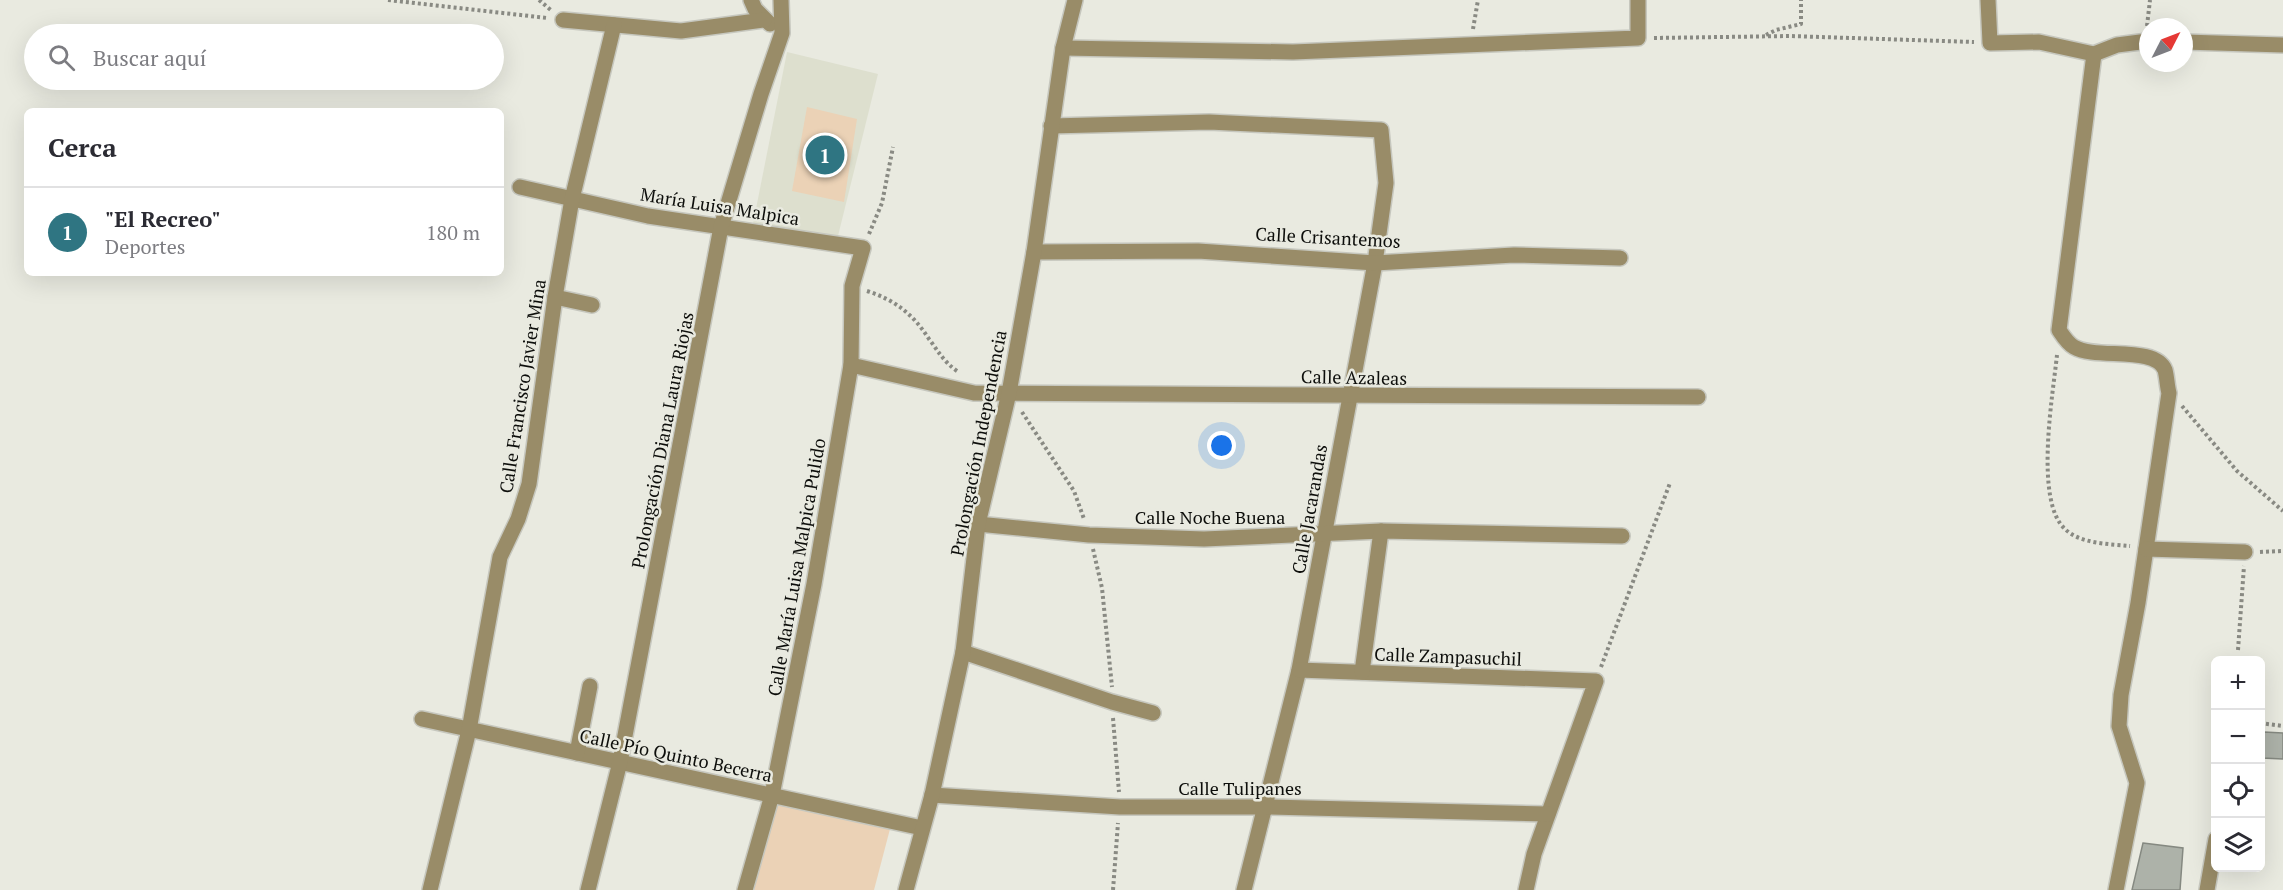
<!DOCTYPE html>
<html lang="es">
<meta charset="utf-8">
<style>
body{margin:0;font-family:"PT Serif",serif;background:#f7f7f7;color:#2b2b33}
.controls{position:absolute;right:18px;bottom:18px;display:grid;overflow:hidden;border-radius:9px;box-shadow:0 6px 24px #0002}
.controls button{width:54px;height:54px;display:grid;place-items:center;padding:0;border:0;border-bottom:2px solid #e1e1e2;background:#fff;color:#2b2b33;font:30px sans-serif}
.compass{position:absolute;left:2139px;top:18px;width:54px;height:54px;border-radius:50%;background:#fff;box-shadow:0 6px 24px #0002;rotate:48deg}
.you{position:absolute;left:1222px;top:446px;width:21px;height:21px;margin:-15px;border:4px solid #fff;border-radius:50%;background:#1a73e8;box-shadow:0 0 0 9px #1a73e833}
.badge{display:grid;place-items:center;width:39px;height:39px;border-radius:50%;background:#2f7582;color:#fff;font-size:20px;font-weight:700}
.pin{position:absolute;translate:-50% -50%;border:3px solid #fff;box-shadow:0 2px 6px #0006}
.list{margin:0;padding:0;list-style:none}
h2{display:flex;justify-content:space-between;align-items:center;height:78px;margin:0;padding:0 24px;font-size:26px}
h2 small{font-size:20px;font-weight:400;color:#7c7c81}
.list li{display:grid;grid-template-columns:39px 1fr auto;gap:18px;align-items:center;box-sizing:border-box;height:90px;padding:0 24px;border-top:2px solid #e1e1e2}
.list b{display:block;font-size:22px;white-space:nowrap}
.list p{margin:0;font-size:20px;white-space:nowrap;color:#7c7c81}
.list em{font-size:20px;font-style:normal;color:#7c7c81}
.icon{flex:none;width:33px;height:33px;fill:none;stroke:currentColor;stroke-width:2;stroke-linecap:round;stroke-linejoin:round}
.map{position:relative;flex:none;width:2283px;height:890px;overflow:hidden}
.search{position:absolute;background:#fff;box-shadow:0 6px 24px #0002;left:24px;top:24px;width:480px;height:66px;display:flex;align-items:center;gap:15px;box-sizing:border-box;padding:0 21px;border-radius:33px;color:#7c7c81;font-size:22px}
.panel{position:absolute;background:#fff;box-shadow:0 6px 24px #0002;left:24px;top:108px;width:480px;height:168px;border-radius:9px}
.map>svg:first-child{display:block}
.built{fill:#dddfce}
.green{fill:#ebd2b6}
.building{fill:#adb2a9;stroke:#858981;stroke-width:1.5}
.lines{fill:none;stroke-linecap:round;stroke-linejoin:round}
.minor-casing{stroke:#c6c7be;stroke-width:18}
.path{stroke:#898a83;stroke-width:4;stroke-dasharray:3 3;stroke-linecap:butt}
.minor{stroke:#998c68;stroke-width:15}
.labels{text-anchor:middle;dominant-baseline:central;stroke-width:5;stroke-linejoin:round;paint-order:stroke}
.street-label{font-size:18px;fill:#0d0e0b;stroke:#e9eae0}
</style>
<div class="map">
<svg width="2283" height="890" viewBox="0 0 2283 890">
<rect width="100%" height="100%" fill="#e9eae0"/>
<path class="built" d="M 787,52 L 878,74 L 837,240 L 753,224 Z"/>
<g class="green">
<path d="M 807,107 L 857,119 L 844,202 L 792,191 Z"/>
<path d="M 776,801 L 890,829 L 874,890 L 754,890 Z"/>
</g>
<g class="building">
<path d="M 2264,732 L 2283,733 L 2283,759 L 2262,758 Z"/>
<path d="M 2143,843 L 2183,848 L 2180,890 L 2132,890 Z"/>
</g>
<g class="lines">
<defs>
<g id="minor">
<path d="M 751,0 L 755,9 L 770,24"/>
<path d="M 1988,0 L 1990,43 L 2039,42 L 2094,54 L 2117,45 L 2148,41"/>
<path d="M 563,20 L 681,31 L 764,20"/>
<path d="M 2184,42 L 2283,45"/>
<path d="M 1063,48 L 1293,52 L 1638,38 L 1638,0"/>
<path d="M 2094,54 L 2059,330 C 2063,336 2067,343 2074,347 C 2096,360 2155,345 2165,370 C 2167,377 2167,386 2169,393 L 2138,603 L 2121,695 L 2119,726 L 2137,783 L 2116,890"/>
<path d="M 1051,126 L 1209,122 L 1381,130 L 1386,183 L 1375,263 L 1299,670 L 1244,890"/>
<path d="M 520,187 L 648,216 L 863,248 L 852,286 L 851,365 L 814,584 L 772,795 L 745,890"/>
<path d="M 1034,252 L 1198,251 L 1375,263 L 1514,255 L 1620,258"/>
<path d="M 555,297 L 592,305"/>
<path d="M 851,365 L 974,393 L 1698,397"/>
<path d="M 978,524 L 1089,535 L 1204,539 L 1381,531 L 1622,536"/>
<path d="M 2146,549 L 2245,552"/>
<path d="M 963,652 L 1112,702 L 1153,713"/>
<path d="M 1299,670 L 1596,681 L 1534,854 L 1526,890"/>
<path d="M 1362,672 L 1381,531"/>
<path d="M 422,719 L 922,828"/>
<path d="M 577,753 L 590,686"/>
<path d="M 932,795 L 1120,807 L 1266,807 L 1548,814"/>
<path d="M 430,890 L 469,730 L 500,557 L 518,519 L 529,484 L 555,297 L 572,199 L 614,25"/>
<path d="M 588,890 L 620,762 L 721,227 L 761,94 L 782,33 L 781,0"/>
<path d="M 906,890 L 932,795 L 963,652 L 978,524 L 1009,393 L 1034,252 L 1063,48 L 1075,0"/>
<path d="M 2207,890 L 2216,839"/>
</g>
</defs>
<use href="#minor" class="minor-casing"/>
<g class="path">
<path d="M 388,0 L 547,18"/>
<path d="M 539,0 L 552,11"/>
<path d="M 2147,26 L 2150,0"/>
<path d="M 1473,29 L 1478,0"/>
<path d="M 1766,35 L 1776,30 L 1801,24 L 1801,0"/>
<path d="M 1654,38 L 1790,36 L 1974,42"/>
<path d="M 869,234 L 882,203 L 893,147"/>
<path d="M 867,291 C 895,300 913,314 929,339 C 938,351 944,362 957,371"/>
<path d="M 2057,355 C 2053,394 2034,501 2065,529 C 2080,544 2110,544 2130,546"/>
<path d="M 2182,406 L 2237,471 L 2283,511"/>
<path d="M 1022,412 L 1074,491 L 1084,519"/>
<path d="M 1093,549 L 1102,588 L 1112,687"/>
<path d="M 2260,552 L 2283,551"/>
<path d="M 2238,650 L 2244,566"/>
<path d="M 1601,667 L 1670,483"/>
<path d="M 1113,718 L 1119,792"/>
<path d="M 2260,723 L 2283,726"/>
<path d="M 1113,890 L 1118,823"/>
</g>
<use href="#minor" class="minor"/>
</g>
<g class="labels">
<g class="street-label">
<text transform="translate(720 206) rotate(9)">María Luisa Malpica</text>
<text transform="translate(1328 237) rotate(3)">Calle Crisantemos</text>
<text transform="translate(1354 377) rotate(1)">Calle Azaleas</text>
<text transform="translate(522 386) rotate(-81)">Calle Francisco Javier Mina</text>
<text transform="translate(662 440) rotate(-79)">Prolongación Diana Laura Riojas</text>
<text transform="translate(978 443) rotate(-79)">Prolongación Independencia</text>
<text transform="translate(1309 509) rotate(-80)">Calle Jacarandas</text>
<text x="1210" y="517">Calle Noche Buena</text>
<text transform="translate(796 567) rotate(-80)">Calle María Luisa Malpica Pulido</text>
<text transform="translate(1448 656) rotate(2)">Calle Zampasuchil</text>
<text transform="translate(676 755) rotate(12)">Calle Pío Quinto Becerra</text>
<text x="1240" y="788">Calle Tulipanes</text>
</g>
</g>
</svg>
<div class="controls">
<button>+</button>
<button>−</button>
<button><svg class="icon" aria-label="locate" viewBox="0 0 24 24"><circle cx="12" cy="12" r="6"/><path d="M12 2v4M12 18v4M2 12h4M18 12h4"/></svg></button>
<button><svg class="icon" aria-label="layers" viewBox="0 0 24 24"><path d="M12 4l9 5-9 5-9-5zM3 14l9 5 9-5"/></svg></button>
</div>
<svg class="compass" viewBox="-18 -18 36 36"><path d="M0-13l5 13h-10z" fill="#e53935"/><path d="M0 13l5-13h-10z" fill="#7c7c81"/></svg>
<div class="you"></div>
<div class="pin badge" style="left:825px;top:155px">1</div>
<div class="search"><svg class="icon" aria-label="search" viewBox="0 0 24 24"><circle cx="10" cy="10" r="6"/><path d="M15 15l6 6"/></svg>Buscar aquí</div>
<section class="panel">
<h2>Cerca<small></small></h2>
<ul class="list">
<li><span class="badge">1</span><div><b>&quot;El Recreo&quot;</b><p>Deportes</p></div><em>180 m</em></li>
</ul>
</section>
</div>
